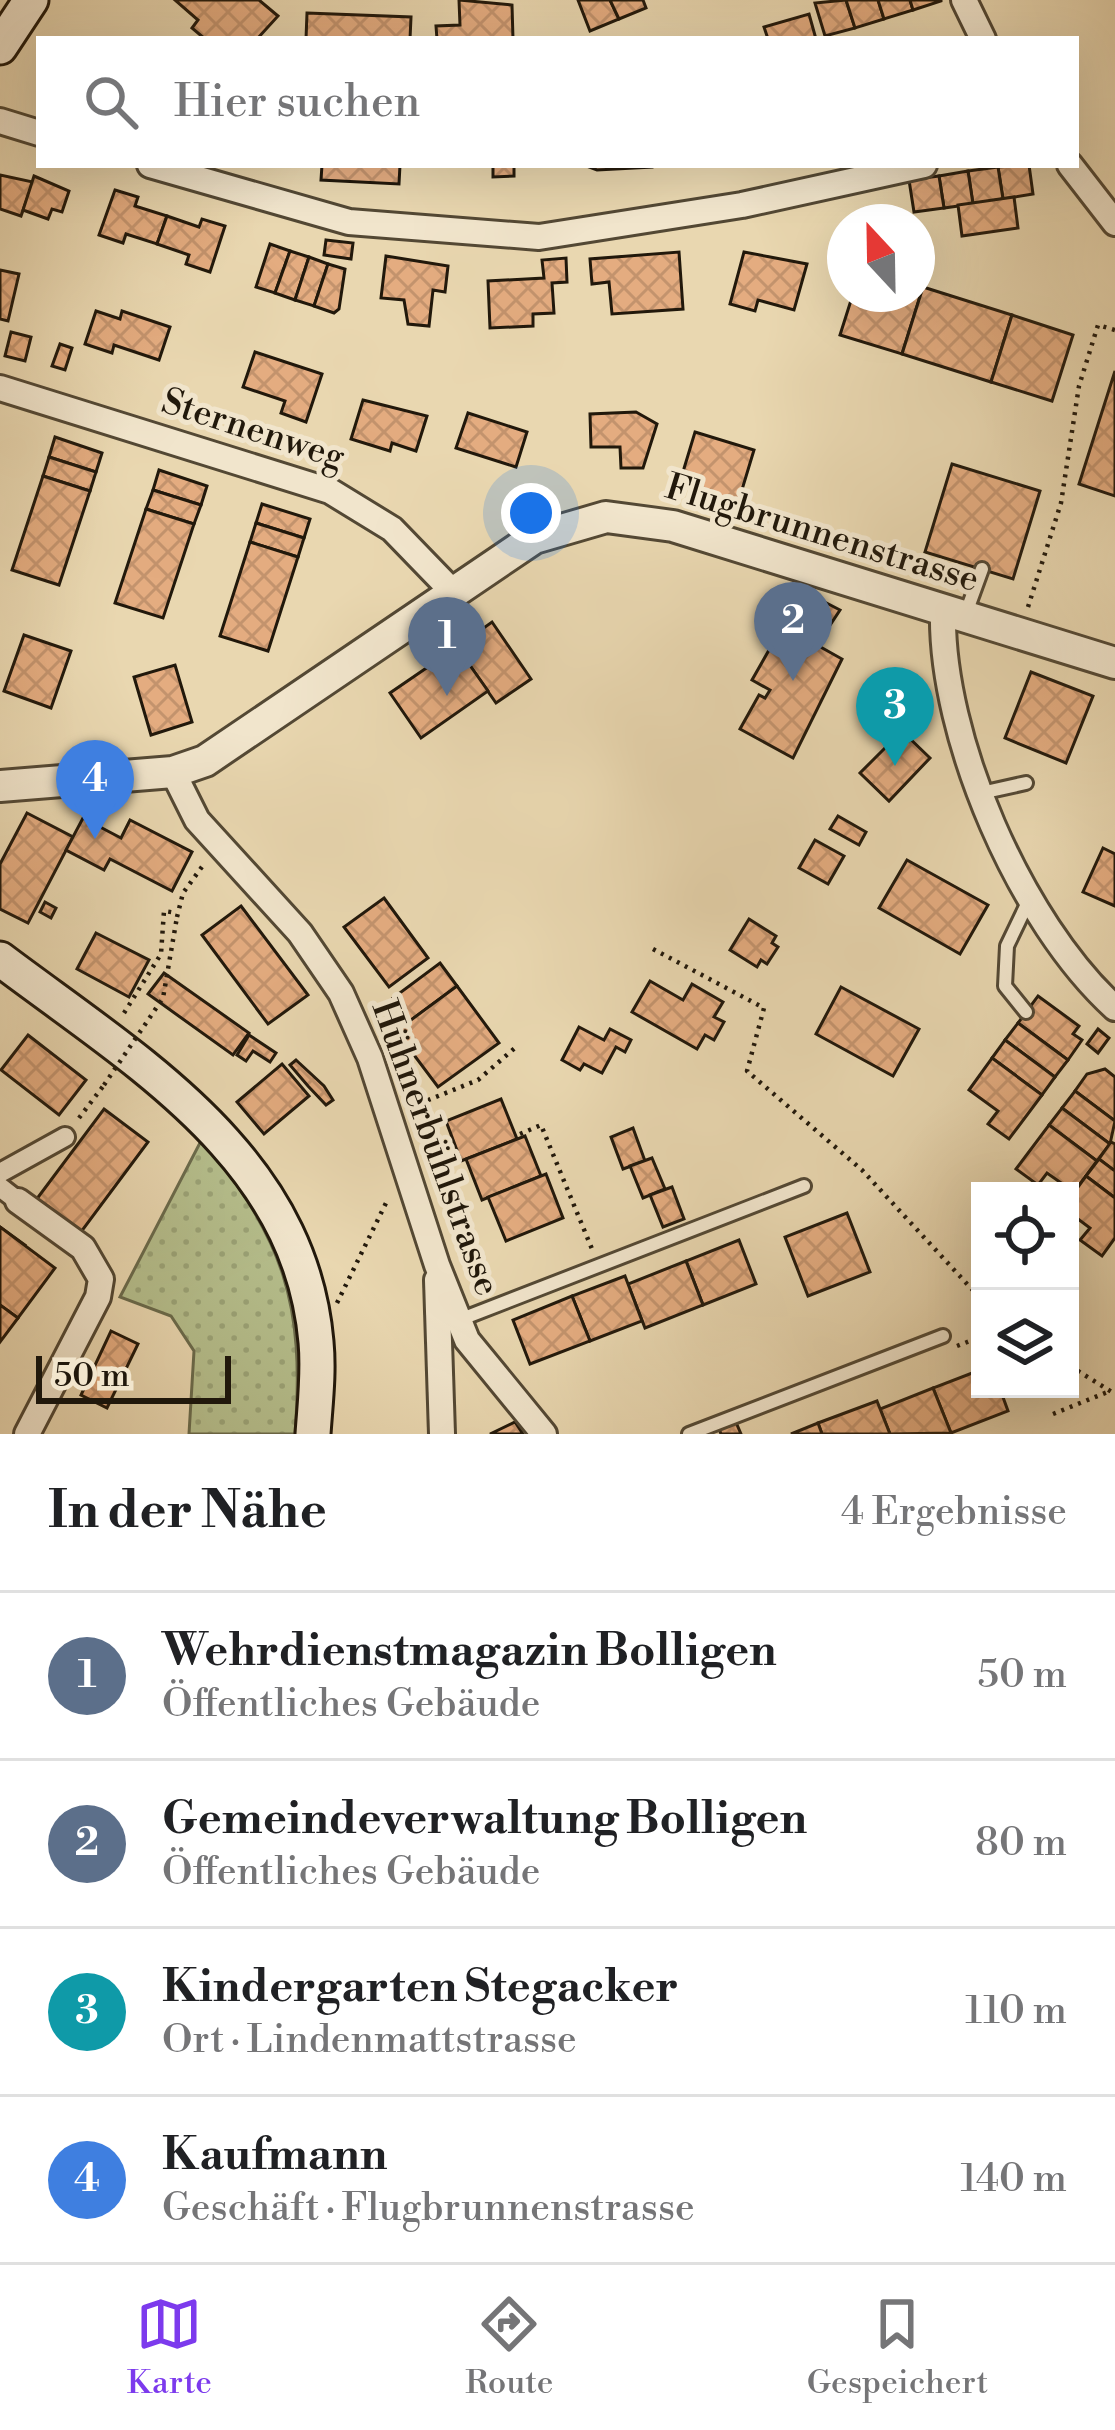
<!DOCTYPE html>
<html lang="de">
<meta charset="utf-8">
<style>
body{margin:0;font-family:"Libre Bodoni",serif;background:#f6f6f6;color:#202124}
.controls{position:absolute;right:36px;bottom:36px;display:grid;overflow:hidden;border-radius:0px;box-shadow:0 12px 48px #0002}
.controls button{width:108px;height:108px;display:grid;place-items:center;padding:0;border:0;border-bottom:3px solid #e0e0e0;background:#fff;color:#202124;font:60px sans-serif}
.compass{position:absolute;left:827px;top:204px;width:108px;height:108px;border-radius:50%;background:#fff;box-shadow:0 12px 48px #0002;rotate:338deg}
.scale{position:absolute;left:36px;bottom:30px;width:195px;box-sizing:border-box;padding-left:12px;border:6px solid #21180b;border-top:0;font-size:33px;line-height:42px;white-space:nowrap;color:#21180b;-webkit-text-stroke:9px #f1e5cc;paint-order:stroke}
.you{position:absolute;left:531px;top:513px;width:42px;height:42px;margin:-30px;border:9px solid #fff;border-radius:50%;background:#1a73e8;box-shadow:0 0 0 18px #1a73e833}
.badge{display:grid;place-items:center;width:78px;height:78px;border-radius:50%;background:#7c3aed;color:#fff;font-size:39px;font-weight:700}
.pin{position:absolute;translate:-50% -99px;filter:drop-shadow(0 3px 6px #0008)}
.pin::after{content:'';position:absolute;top:63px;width:42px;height:36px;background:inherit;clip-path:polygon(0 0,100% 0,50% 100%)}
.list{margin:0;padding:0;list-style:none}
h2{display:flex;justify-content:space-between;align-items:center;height:156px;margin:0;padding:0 48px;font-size:51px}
h2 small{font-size:39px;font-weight:400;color:#757577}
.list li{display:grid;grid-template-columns:78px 1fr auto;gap:36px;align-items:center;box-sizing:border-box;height:168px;padding:0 48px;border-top:3px solid #e0e0e0}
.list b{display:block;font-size:45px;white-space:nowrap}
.list p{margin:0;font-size:39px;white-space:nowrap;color:#757577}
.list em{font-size:39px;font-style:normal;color:#757577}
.icon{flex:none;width:66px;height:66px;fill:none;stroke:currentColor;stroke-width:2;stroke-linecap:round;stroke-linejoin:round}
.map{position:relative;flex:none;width:1115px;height:1434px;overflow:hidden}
.search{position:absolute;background:#fff;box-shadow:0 12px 48px #0002;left:36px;right:36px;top:36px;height:132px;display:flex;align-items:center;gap:30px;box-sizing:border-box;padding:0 42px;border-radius:0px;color:#757577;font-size:45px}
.sheet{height:828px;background:#fff}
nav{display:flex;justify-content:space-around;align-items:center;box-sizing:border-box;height:168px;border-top:3px solid #e0e0e0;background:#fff;font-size:33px;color:#757577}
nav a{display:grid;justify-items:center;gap:6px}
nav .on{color:#7c3aed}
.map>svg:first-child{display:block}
.grass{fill:url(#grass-dots);stroke:#6b6b4c;stroke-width:3}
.building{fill:url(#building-cross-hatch);stroke:#21180b;stroke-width:3}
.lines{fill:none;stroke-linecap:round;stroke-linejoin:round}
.service-casing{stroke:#534834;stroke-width:18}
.pedestrian-casing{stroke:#534834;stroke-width:24}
.minor-casing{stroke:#534834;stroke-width:30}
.tertiary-casing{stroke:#534834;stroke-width:36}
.secondary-casing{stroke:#21180b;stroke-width:39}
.path{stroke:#21180b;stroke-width:4.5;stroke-dasharray:3 6;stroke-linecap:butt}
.service{stroke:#f1e5cc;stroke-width:12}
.pedestrian{stroke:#f1e5cc;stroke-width:18}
.minor{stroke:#f1e5cc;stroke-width:24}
.tertiary{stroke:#f1e5cc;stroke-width:30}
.secondary{stroke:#f1e5cc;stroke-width:33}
.path-bridge{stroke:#21180b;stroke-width:4.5;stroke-dasharray:3 6;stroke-linecap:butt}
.labels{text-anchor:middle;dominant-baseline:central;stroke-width:10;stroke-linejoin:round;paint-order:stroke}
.street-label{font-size:36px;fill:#21180b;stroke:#f1e5cc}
</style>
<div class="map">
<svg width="1115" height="1434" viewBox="0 0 1115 1434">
<defs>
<pattern id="grass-dots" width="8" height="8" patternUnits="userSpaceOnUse" patternTransform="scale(3)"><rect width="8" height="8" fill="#b5be8c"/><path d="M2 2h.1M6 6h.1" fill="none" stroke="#9ba377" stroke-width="1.8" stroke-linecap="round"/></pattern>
<pattern id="building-cross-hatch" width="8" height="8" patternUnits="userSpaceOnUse" patternTransform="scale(3)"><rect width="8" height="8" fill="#e4ac80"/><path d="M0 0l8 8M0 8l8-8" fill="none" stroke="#c3936d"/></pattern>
</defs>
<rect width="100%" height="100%" fill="#e9d7b0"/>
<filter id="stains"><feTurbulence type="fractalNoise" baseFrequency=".00167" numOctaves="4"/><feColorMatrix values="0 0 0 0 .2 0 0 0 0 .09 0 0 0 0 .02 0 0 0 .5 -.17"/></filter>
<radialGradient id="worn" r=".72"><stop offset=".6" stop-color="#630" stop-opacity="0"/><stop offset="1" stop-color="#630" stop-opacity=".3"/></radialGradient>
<path class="grass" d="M 202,1139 C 284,1240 305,1303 295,1434 L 189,1434 L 194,1351 L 171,1316 L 120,1297 Z"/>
<g class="building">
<path d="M 175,0 L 259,0 L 278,16 L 257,39 L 205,39 L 192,28 L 198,20 Z"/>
<path d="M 459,0 L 512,5 L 513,39 L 437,39 L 436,26 L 460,25 Z"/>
<path d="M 578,0 L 610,0 L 619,19 L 590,31 Z"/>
<path d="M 610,0 L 643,0 L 646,8 L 619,19 Z"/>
<path d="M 846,0 L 855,28 L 825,36 L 815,3 Z"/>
<path d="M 846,0 L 878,0 L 884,19 L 855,28 Z"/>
<path d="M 878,0 L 910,0 L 913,10 L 884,19 Z"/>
<path d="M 910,0 L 941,0 L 941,1 L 913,10 Z"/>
<path d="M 307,13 L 411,17 L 410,39 L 306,39 Z"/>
<path d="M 809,14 L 816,39 L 768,39 L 764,27 Z"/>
<path d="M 322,165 L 400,165 L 399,184 L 321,180 Z"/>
<path d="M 493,165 L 514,165 L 514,176 L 493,177 Z"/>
<path d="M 584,165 L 652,165 L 652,167 L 597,170 Z"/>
<path d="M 1029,165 L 1033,194 L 1003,199 L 998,167 Z"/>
<path d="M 998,167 L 1003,199 L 973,204 L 968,171 Z"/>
<path d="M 968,171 L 973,204 L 944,208 L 939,176 Z"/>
<path d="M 0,175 L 33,182 L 21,216 L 0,209 Z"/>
<path d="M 34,176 L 69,191 L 62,212 L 52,209 L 48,219 L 23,210 Z"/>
<path d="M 939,176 L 944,208 L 914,212 L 909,180 Z"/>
<path d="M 115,190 L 138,197 L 135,206 L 167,216 L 157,244 L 126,234 L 123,243 L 99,235 Z"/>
<path d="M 1014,197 L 1018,228 L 962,236 L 958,205 Z"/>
<path d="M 167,216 L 199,227 L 202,219 L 225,226 L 210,272 L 186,264 L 189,255 L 157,244 Z"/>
<path d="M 326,240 L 353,243 L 351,259 L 324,255 Z"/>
<path d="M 270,244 L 290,251 L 275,293 L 256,287 Z"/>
<path d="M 290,251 L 309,257 L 295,300 L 275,293 Z"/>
<path d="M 679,252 L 683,309 L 612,314 L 609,282 L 592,284 L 590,259 Z"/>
<path d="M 744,252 L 807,264 L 794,310 L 758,300 L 755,311 L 730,304 Z"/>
<path d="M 386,256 L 448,266 L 445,292 L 433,290 L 429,326 L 408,324 L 404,300 L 381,298 Z"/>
<path d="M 309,257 L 328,264 L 314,306 L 295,300 Z"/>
<path d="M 566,258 L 567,282 L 552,283 L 554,313 L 533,314 L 533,326 L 490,328 L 488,281 L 544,278 L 542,260 Z"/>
<path d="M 328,264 L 345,269 L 339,309 L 334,313 L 314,306 Z"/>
<path d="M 0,270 L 19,274 L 8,321 L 0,319 Z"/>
<path d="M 917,286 L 923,287 L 902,354 L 840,335 L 853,294 L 917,294 Z"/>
<path d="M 923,287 L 1012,315 L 991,382 L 902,354 Z"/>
<path d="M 96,311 L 120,319 L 122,311 L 170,327 L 159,360 L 114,345 L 112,353 L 85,344 Z"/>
<path d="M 1012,315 L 1073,335 L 1052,401 L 991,382 Z"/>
<path d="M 11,332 L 31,337 L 25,361 L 5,356 Z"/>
<path d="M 60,344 L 72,348 L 65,370 L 52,366 Z"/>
<path d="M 255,352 L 322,374 L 306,422 L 281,413 L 285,401 L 243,387 Z"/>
<path d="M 1115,371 L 1115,496 L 1079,484 Z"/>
<path d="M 363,400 L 427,416 L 416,451 L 392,443 L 390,451 L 351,439 Z"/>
<path d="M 636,412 L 657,424 L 643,468 L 621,468 L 620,447 L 591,447 L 590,414 Z"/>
<path d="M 468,413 L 527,432 L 516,467 L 456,448 Z"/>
<path d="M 695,432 L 754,450 L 738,503 L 679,485 Z"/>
<path d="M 55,437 L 102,453 L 96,472 L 49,457 Z"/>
<path d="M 49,457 L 96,472 L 90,491 L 43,476 Z"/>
<path d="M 952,464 L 1040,491 L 1013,579 L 925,552 Z"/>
<path d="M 159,470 L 207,486 L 201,505 L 153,490 Z"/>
<path d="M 43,476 L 90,491 L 59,585 L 12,570 Z"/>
<path d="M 153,490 L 201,505 L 194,524 L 146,509 Z"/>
<path d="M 262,504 L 310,519 L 304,538 L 256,523 Z"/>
<path d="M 146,509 L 194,524 L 163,618 L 115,603 Z"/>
<path d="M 256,523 L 304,538 L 298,557 L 250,542 Z"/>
<path d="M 250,542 L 298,557 L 268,651 L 220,636 Z"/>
<path d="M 809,594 L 840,610 L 817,645 L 842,659 L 793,758 L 740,729 L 759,695 L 765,698 L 770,690 L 752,680 L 773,643 L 791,652 L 804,627 L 794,622 Z"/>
<path d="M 492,622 L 531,679 L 496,703 L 457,647 Z"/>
<path d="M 24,635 L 71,651 L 51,708 L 4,691 Z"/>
<path d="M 457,647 L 488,691 L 421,738 L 390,693 Z"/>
<path d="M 175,665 L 192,722 L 151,735 L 134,677 Z"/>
<path d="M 1031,672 L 1093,696 L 1066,763 L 1005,738 Z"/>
<path d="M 902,731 L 930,758 L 889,801 L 860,773 Z"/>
<path d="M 27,813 L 73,837 L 28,923 L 0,909 L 0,864 Z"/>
<path d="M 838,816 L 866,832 L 859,845 L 830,829 Z"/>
<path d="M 83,818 L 121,838 L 130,820 L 192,852 L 172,891 L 110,859 L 104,870 L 66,850 Z"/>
<path d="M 815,840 L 844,856 L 828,884 L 799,868 Z"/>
<path d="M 1103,848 L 1115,854 L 1115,906 L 1083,892 Z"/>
<path d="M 907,860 L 988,905 L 960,954 L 879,908 Z"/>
<path d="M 384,898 L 428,958 L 389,987 L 344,927 Z"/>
<path d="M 45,902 L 56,908 L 51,918 L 40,912 Z"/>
<path d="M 241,906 L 308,995 L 268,1024 L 202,935 Z"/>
<path d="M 749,919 L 776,936 L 772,943 L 778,947 L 767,964 L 761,960 L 757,967 L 730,950 Z"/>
<path d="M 96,933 L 149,960 L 129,997 L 77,969 Z"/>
<path d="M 440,963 L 457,986 L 410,1021 L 393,998 Z"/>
<path d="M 164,973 L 249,1033 L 233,1055 L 148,994 Z"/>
<path d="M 650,981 L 683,1000 L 692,984 L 723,1002 L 714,1017 L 724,1022 L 714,1040 L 705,1035 L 697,1049 L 632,1012 Z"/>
<path d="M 457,986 L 499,1043 L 438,1087 L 396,1031 Z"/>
<path d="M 841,987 L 919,1029 L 893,1076 L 816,1034 Z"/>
<path d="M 1038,996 L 1079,1026 L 1073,1034 L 1082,1040 L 1068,1060 L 1018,1023 Z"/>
<path d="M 1018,1023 L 1068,1060 L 1055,1077 L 1005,1040 Z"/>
<path d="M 579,1027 L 604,1040 L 610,1029 L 631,1040 L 625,1052 L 616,1047 L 602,1073 L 584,1064 L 580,1070 L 562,1060 Z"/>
<path d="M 1098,1029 L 1109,1038 L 1098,1053 L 1087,1044 Z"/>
<path d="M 28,1035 L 86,1080 L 59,1115 L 1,1070 Z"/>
<path d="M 249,1035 L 276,1053 L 270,1062 L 253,1051 L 246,1061 L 237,1055 Z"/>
<path d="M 1005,1040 L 1055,1077 L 1042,1095 L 992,1058 Z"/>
<path d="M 992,1058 L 1042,1095 L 1009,1139 L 988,1124 L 998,1111 L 969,1090 Z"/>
<path d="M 296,1060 L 324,1086 L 333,1100 L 326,1105 L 308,1086 L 290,1065 Z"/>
<path d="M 282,1064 L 309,1096 L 264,1134 L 237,1102 Z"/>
<path d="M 1105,1069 L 1115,1077 L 1115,1121 L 1075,1091 L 1087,1074 Z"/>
<path d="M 1075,1091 L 1115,1121 L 1110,1144 L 1062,1108 Z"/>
<path d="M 501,1099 L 517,1139 L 461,1161 L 446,1121 Z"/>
<path d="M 1062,1108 L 1110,1144 L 1097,1161 L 1049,1125 Z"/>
<path d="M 104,1109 L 148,1142 L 81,1232 L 36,1200 Z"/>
<path d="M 1049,1125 L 1097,1161 L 1074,1192 L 1047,1173 L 1038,1185 L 1016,1169 Z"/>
<path d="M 633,1128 L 645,1161 L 623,1169 L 611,1137 Z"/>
<path d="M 525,1136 L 541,1176 L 482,1200 L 466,1159 Z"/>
<path d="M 1111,1142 L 1115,1144 L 1115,1171 L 1099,1159 Z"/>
<path d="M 652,1158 L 665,1189 L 643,1198 L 630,1166 Z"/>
<path d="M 1099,1159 L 1115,1171 L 1115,1198 L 1086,1176 Z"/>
<path d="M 546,1174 L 563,1218 L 506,1241 L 488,1197 Z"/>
<path d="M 1086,1176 L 1115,1198 L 1115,1238 L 1102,1256 L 1080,1240 L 1090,1228 L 1070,1213 L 1070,1198 Z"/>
<path d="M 672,1187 L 684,1219 L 663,1227 L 650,1195 Z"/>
<path d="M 847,1213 L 870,1272 L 808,1296 L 785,1237 Z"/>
<path d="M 0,1227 L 25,1245 L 0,1278 Z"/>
<path d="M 0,1227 L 55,1268 L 18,1318 L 0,1305 Z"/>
<path d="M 739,1240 L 756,1284 L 703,1305 L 686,1261 Z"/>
<path d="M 686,1261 L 703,1305 L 645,1328 L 628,1284 Z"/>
<path d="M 625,1276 L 642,1321 L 590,1341 L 572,1296 Z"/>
<path d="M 572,1296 L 590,1341 L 530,1364 L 513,1320 Z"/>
<path d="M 0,1305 L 18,1318 L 0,1342 Z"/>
<path d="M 111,1331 L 138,1344 L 107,1408 L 81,1395 Z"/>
<path d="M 980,1370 L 980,1389 L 1000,1389 L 1008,1411 L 951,1433 L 933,1388 Z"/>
<path d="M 933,1388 L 951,1433 L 890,1434 L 880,1409 Z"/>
<path d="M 877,1401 L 890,1434 L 822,1434 L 818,1423 Z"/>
<path d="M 735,1420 L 741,1434 L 721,1434 L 718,1426 Z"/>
<path d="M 515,1422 L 523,1434 L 490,1434 Z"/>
<path d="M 818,1423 L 822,1434 L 791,1434 Z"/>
</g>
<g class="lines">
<defs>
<g id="service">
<path d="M 966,613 L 982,569"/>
<path d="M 981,793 L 1026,783"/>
<path d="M 1026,1012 L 1005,986 L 1007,946 L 1030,898"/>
<path d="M 459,1320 L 804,1186"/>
<path d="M 689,1434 L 943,1336"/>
</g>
<g id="pedestrian">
<path d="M 0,1173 L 65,1137"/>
<path d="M 0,1187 L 18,1201"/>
</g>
<g id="minor">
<path d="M 964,0 L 983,39"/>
<path d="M 0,121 L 39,133"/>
<path d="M 150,165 L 349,222 L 539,237 L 742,205 L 924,165"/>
<path d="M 1070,165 L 1115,223"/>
<path d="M 0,388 L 330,491 L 392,529 L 453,592"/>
<path d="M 943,611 C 940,737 1021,923 1115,1008"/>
<path d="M 173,772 L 197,820 L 300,933 L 341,993 L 370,1058 L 437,1265 L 467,1340 L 544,1434"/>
<path d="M 18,1201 L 83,1248 L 101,1279 L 98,1297 L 27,1434"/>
<path d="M 437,1280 L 442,1434"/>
</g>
<path id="tertiary" d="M 0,786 L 173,772 L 205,761 L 534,538 L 606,517 L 673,526 L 1115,663"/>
<g id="secondary">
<path d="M 0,47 L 31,0"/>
<path d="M 0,959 C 135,1061 300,1156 316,1342 C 319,1373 315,1404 313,1434"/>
</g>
</defs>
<use href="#service" class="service-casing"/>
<use href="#pedestrian" class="pedestrian-casing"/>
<use href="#minor" class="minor-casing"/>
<use href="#tertiary" class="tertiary-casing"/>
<use href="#secondary" class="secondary-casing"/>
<g class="path">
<path d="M 1028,607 L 1061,503 L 1079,386 L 1098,325 L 1115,330"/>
<path d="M 177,917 L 183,893 L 204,864"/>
<path d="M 653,949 L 764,1008 L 747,1071 L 862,1170 L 980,1298"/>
<path d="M 124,1013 L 161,954 L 164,911 L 177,913"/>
<path d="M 411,1107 L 478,1080 L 516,1047"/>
<path d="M 79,1118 L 104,1085"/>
<path d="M 520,1134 L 541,1125 L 592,1249"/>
<path d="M 337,1303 L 387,1201"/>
<path d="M 957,1346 L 980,1337"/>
<path d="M 1070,1366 L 1115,1394"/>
<path d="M 1053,1414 L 1110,1391"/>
</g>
<use href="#service" class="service"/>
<use href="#pedestrian" class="pedestrian"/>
<use href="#minor" class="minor"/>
<use href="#tertiary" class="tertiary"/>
<use href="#secondary" class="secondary"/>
<path class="path-bridge" d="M 104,1085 L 163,998 L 177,917"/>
</g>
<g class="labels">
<g class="street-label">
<text transform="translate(253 430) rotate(18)">Sternenweg</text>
<text transform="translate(822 534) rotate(17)">Flugbrunnenstrasse</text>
<text transform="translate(435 1148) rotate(70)">Hühnerbühlstrasse</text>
</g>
</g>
<rect width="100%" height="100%" filter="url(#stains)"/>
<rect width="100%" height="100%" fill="url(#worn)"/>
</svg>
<div class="controls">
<button><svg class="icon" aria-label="locate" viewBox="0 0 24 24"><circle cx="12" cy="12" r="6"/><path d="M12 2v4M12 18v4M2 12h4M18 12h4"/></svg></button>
<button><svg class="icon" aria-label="layers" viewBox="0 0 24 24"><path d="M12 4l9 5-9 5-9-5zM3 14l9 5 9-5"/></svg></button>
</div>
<svg class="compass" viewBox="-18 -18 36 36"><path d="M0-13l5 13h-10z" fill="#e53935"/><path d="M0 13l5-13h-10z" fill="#757577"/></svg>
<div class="scale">50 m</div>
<div class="you"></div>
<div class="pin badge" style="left:447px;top:696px;background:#5c6f8a">1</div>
<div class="pin badge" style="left:793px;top:681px;background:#5c6f8a">2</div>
<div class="pin badge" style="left:895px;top:766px;background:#0f9aa8">3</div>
<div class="pin badge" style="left:95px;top:839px;background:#3f7fe0">4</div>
<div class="search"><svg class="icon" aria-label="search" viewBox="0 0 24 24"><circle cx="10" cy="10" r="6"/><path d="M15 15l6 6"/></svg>Hier suchen</div>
</div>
<section class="sheet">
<h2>In der Nähe<small>4 Ergebnisse</small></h2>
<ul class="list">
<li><span class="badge" style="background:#5c6f8a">1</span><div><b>Wehrdienstmagazin Bolligen</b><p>Öffentliches Gebäude</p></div><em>50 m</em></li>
<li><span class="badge" style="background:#5c6f8a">2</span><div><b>Gemeindeverwaltung Bolligen</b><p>Öffentliches Gebäude</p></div><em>80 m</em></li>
<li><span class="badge" style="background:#0f9aa8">3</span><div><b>Kindergarten Stegacker</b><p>Ort · Lindenmattstrasse</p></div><em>110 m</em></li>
<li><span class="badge" style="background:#3f7fe0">4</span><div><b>Kaufmann</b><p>Geschäft · Flugbrunnenstrasse</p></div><em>140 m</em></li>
</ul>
</section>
<nav>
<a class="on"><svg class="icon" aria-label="map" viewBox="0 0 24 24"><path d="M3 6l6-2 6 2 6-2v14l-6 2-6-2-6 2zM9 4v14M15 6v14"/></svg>Karte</a>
<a><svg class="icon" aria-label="directions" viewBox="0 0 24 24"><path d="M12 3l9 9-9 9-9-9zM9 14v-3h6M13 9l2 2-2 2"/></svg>Route</a>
<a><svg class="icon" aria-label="saved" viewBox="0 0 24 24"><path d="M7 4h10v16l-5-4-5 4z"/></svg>Gespeichert</a>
</nav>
